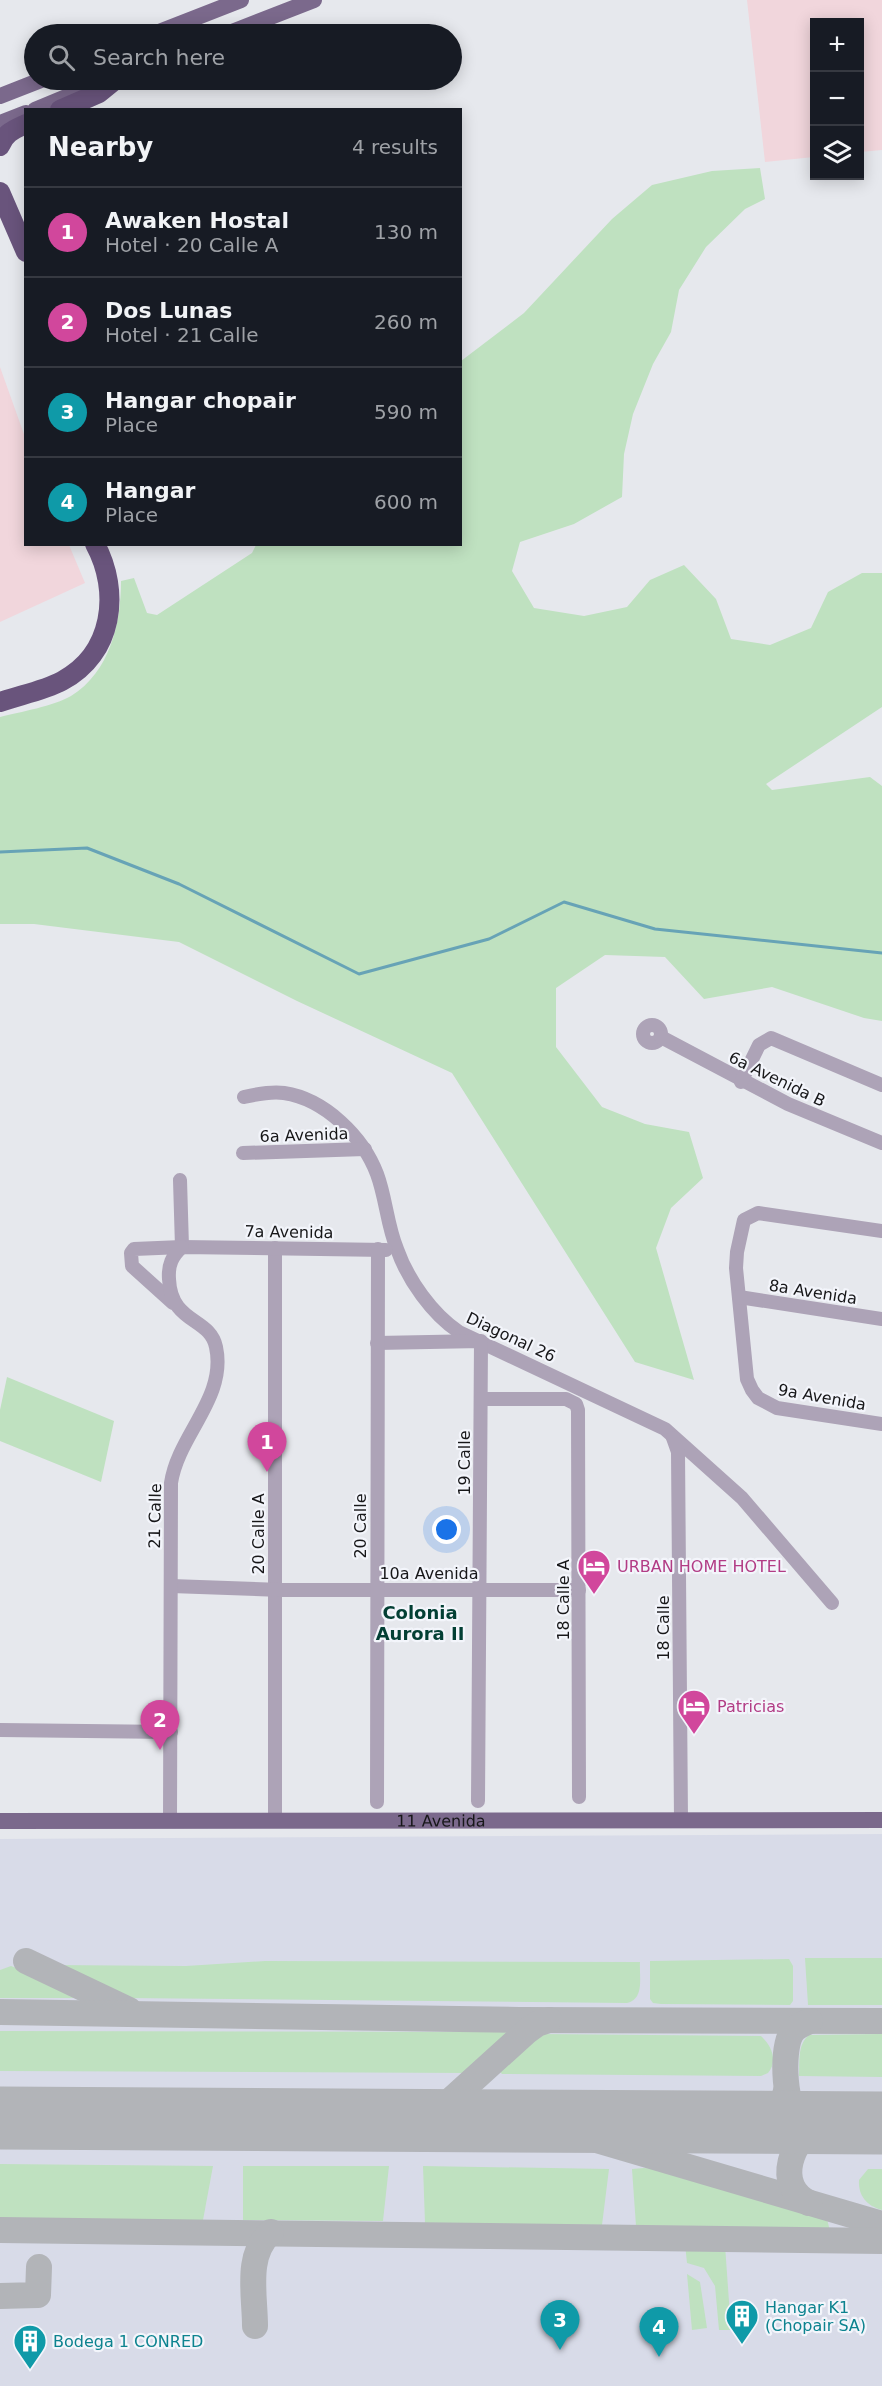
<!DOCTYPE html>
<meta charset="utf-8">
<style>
body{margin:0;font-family:"DejaVu Sans",sans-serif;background:#242831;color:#f1f3f6}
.controls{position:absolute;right:18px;top:18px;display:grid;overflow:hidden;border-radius:0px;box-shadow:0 3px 15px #0003}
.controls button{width:54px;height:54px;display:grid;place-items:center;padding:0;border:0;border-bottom:2px solid #363941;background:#171b24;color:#f1f3f6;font:30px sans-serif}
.you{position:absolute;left:447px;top:1530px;width:21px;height:21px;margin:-15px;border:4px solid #fff;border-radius:50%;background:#1a73e8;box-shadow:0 0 0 9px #1a73e833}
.badge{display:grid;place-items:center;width:39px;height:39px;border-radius:50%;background:#94b4ae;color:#fff;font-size:20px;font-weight:700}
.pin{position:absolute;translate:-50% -50px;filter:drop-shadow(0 2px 3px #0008)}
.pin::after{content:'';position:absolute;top:32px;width:21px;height:18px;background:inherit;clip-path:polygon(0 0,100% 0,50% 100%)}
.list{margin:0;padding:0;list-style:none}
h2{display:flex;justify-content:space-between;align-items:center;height:78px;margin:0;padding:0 24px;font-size:26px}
h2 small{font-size:20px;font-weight:400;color:#9ea1a6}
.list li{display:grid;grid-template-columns:39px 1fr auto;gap:18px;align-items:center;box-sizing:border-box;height:90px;padding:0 24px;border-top:2px solid #363941}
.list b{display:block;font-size:22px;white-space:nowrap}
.list p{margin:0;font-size:20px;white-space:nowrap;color:#9ea1a6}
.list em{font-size:20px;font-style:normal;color:#9ea1a6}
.icon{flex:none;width:33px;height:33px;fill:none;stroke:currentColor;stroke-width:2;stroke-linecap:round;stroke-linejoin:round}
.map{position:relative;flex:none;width:882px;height:2386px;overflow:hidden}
.search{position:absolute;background:#171b24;box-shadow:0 3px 15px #0003;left:24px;top:24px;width:438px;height:66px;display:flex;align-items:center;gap:15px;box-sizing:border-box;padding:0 21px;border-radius:33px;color:#9ea1a6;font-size:22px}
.panel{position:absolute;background:#171b24;box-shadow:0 3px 15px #0003;left:24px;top:108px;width:438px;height:438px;border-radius:0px}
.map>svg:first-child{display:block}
.industrial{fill:#f1d6dc}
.built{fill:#d8dbe8}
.green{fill:#bfe1c0}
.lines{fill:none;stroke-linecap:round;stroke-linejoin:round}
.stream{stroke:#67a3b6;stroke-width:3}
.taxiway{stroke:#b2b4b8;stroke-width:26}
.runway{stroke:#b2b4b8;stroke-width:63}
.minor{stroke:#ada3b7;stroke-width:14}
.major{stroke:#7b698c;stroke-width:16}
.highway{stroke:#69547c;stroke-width:20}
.labels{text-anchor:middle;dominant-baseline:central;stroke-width:4.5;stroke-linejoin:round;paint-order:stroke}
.street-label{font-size:16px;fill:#171719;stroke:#f3f5fb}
.hotel-label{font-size:16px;fill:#b23c85;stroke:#f3f5fb;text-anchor:start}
.culture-label{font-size:16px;fill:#0d838f;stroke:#f3f5fb;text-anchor:start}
.neighbourhood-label{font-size:18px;font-weight:bold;fill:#033f34;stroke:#f3f5fb}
</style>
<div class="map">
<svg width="882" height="2386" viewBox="0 0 882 2386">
<rect width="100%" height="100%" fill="#e6e8ed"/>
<g class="industrial">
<path d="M 747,0 L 882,0 L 882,150 L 860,152 L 860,22 L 814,22 L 814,157 L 765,162 Z"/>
<path d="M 0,367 L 25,437 L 26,544 L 69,545 L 85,583 L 0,622 Z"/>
</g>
<path class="built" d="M 882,1834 L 882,2386 L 0,2386 L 0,1839 Z"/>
<g class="green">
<path d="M 760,168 L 765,199 L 745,209 L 706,247 L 679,290 L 671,332 L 653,364 L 633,414 L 624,454 L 622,497 L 574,524 L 520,542 L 512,571 L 534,608 L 584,616 L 627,607 L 650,580 L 684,565 L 716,599 L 731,639 L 770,645 L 811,628 L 828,592 L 862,573 L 882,573 L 882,707 L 766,784 L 772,790 L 870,777 L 882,786 L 882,1021 L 864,1018 L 772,987 L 704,999 L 665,957 L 605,955 L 556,988 L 556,1047 L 602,1107 L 645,1124 L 689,1132 L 703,1178 L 671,1208 L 656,1248 L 694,1380 L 635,1362 L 452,1073 L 297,1001 L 179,942 L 34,924 L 0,924 L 0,717 C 20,712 54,706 71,696 C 110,672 121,623 121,581 L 134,578 L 147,613 L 157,615 L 252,553 L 256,545 L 460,544 L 461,361 L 524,313 L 612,219 L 652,185 L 712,171 Z"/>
<path d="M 7,1377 L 114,1421 L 101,1482 L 0,1441 L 0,1410 Z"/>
<path d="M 805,1958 L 882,1958 L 882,2005 L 808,2005 Z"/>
<path d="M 789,1959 L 793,1966 L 793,2001 L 790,2005 L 661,2004 L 653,2003 L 650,1999 L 650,1961 Z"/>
<path d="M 265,1961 L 640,1962 C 639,1976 645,1999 627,2003 L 124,1998 L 50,1965 L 186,1966 Z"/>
<path d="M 11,1966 L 81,1992 L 84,1998 L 0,1998 L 0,1970 Z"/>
<path d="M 0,2031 L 513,2032 L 469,2073 L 0,2071 Z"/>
<path d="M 538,2034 L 761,2036 C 772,2046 778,2061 768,2073 L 761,2076 L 502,2074 L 499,2071 Z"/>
<path d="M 882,2034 L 882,2077 L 799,2076 C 800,2062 797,2045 809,2035 Z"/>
<path d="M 0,2164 L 213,2166 L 203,2220 L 0,2220 Z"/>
<path d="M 243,2166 L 389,2166 L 383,2221 L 243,2220 Z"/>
<path d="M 423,2166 L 609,2169 L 602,2225 L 425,2223 Z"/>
<path d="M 644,2168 L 657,2169 L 827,2219 L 830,2231 L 636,2226 L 632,2169 Z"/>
<path d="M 868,2169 L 882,2169 L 882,2210 C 867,2206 858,2196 859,2180 Z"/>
<path d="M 685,2244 L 725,2245 L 731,2330 L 719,2330 L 715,2286 L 704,2268 L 687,2263 Z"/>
<path d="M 687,2274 L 700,2282 L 707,2328 L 692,2330 Z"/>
</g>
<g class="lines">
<path class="stream" d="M 0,852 L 87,848 L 179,884 L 359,974 L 489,939 L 564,902 L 655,929 L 882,953"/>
<g class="taxiway">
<path d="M 26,1961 L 129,2010"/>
<path d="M 0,2012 L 519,2020 L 882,2021"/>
<path d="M 466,2089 L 462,2104 L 472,2121"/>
<path d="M 429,2120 L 526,2032 L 537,2024 L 549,2020"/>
<path d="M 532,2121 L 882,2224"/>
<path d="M 766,2123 L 780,2113 L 786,2091"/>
<path d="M 801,2123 C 784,2111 781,2052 791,2034 C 795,2027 803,2024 810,2021"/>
<path d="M 809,2203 C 773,2185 792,2137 821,2123"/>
<path d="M 0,2230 L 882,2241"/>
<path d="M 0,2296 L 38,2295 L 39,2267"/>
<path d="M 255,2326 C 255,2295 245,2255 271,2232"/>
</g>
<path class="runway" d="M 0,2118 L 882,2123"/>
<g class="minor">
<circle cx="652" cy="1034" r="9"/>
<path d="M 661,1037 L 788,1104 L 882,1143"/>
<path d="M 741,1082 L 759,1045 L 771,1038 L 882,1085"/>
<path d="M 244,1097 C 257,1094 271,1091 284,1093 C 325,1099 363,1137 377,1174 C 386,1198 387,1225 397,1249 C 408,1280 432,1314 459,1332 L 665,1429 L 742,1498 L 832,1603"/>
<path d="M 243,1153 L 365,1149"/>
<path d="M 180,1180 L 182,1247"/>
<path d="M 882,1231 L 758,1213 L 744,1220 L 737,1252 L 736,1268 L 747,1379 L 752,1390 L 758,1398 L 777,1408 L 882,1424"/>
<path d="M 275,1248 L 275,1820"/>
<path d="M 739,1297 L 882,1319"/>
<path d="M 173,1303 L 132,1266 L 131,1253 L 134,1249 L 182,1247 L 386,1250"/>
<path d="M 377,1343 L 481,1341 L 478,1801"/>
<path d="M 481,1399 L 566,1399 L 576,1404 L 578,1410 L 579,1797"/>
<path d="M 673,1438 L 678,1452 L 681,1820"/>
<path d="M 171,1586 L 281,1590 L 579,1590"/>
<path d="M 0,1730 L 171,1732"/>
<path d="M 377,1802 L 378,1249"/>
<path d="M 170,1821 L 171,1483 C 178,1435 227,1398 216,1347 C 210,1317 171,1324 169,1279 C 168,1265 172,1256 182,1247"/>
</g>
<g class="major">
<path d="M 154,34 L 241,0"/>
<path d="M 227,34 L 314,0"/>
<path d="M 0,96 L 41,80"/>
<path d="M 35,110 L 76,93"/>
<path d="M 0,123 L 26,113"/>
<path id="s1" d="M 0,1821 L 882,1820"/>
</g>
<g class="highway">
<path d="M 60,110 L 99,93 L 115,80"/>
<path d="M 0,146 C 5,133 13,130 26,124"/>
<path d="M 0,192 L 26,252"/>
<path d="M 0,702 C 20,695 43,691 62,681 C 113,654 121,592 95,544"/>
</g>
</g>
<defs>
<symbol id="hotel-pin" viewBox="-11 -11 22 30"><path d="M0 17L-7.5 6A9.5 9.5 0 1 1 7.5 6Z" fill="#d1479c" stroke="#f3f5fb"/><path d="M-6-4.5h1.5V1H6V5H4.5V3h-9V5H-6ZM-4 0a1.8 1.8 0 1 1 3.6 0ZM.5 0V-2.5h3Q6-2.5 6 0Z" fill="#fff"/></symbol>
<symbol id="building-pin" viewBox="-11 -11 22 30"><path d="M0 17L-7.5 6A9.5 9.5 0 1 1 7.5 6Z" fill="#0f9aa8" stroke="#f3f5fb"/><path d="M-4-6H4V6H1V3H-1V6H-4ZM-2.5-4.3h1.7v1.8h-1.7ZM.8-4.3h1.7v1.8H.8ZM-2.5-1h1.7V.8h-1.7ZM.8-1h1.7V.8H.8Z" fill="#fff"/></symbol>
</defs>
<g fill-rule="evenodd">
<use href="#hotel-pin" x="575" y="1547" width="38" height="52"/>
<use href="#hotel-pin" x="675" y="1687" width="38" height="52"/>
<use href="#building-pin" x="723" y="2297" width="38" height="52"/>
<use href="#building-pin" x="11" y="2322" width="38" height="52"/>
</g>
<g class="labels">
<g class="street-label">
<text transform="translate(777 1079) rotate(26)">6a Avenida B</text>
<text transform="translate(304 1135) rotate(-2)">6a Avenida</text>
<text transform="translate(289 1232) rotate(1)">7a Avenida</text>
<text transform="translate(813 1292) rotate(9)">8a Avenida</text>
<text transform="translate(511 1337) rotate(25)">Diagonal 26</text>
<text transform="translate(822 1397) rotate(10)">9a Avenida</text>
<text transform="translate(464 1463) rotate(-90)">19 Calle</text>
<text transform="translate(155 1516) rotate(-89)">21 Calle</text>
<text transform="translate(360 1526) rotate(-90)">20 Calle</text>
<text transform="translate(258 1534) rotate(-90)">20 Calle A</text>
<text x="429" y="1573">10a Avenida</text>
<text transform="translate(563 1600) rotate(-90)">18 Calle A</text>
<text transform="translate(663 1628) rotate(-90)">18 Calle</text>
<text stroke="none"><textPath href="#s1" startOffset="441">11 Avenida</textPath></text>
</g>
<g class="hotel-label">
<text x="617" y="1566">URBAN HOME HOTEL</text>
<text x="717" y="1706">Patricias</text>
</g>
<g class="culture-label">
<text x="765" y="2307">Hangar K1<tspan x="765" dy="18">(Chopair SA)</tspan></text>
<text x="53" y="2341">Bodega 1 CONRED</text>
</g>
<g class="neighbourhood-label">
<text x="420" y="1612">Colonia<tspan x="420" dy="21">Aurora II</tspan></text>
</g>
</g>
</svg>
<div class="controls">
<button>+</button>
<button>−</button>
<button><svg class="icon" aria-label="layers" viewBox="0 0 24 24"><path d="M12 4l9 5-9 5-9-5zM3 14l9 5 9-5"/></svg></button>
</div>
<div class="you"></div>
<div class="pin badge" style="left:267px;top:1472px;background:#d1479c">1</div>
<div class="pin badge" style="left:160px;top:1750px;background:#d1479c">2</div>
<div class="pin badge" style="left:560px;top:2350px;background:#0f9aa8">3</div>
<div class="pin badge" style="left:659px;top:2357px;background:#0f9aa8">4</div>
<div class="search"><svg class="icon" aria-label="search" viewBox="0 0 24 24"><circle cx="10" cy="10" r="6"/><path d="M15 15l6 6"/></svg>Search here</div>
<section class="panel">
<h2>Nearby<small>4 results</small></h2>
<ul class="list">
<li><span class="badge" style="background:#d1479c">1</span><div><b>Awaken Hostal</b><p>Hotel · 20 Calle A</p></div><em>130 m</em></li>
<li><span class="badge" style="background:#d1479c">2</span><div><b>Dos Lunas</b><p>Hotel · 21 Calle</p></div><em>260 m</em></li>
<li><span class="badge" style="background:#0f9aa8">3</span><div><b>Hangar chopair</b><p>Place</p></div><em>590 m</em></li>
<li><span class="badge" style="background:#0f9aa8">4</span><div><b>Hangar</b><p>Place</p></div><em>600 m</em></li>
</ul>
</section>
</div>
